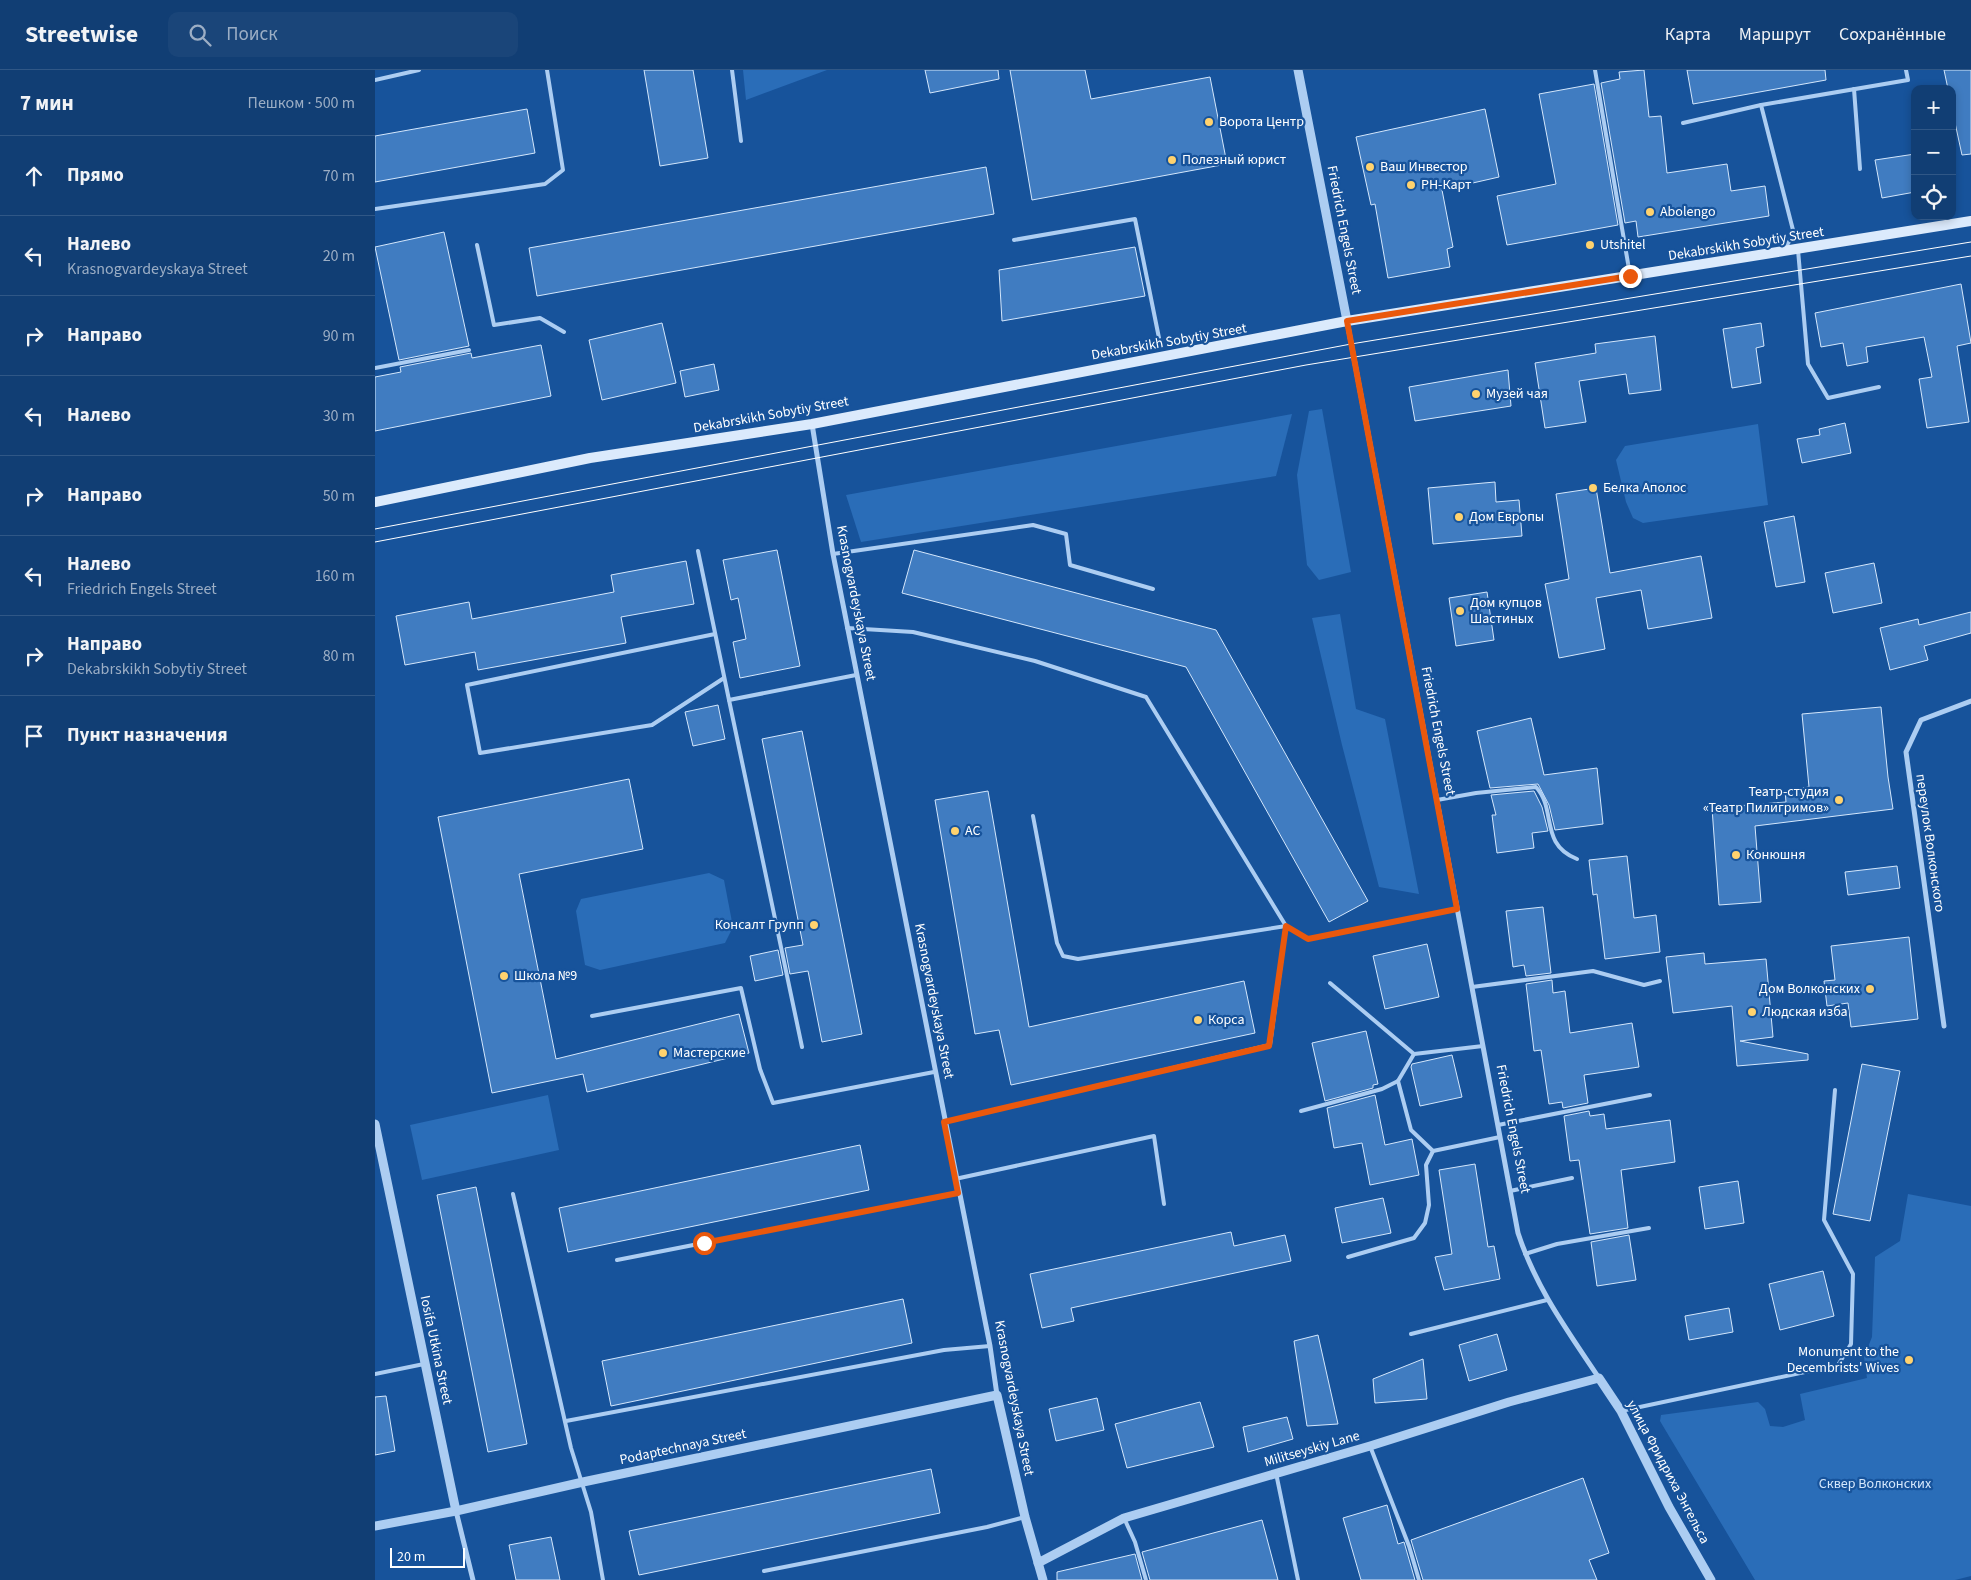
<!DOCTYPE html>
<html lang="ru">
<meta charset="utf-8">
<style>
body{margin:0;font-family:"Source Sans 3",sans-serif;background:#1a4579;color:#f1f3f6}
.controls{position:absolute;right:15px;top:15px;display:grid;overflow:hidden;border-radius:10px;box-shadow:0 2px 8px #0003}
.controls button{width:45px;height:45px;display:grid;place-items:center;padding:0;border:0;border-bottom:1px solid #305786;background:#113e74;color:#f1f3f6;font:25px sans-serif}
.scale{position:absolute;left:15px;bottom:12px;width:75px;box-sizing:border-box;padding-left:5px;border:2px solid #fff;border-top:0;font-size:14px;line-height:18px;white-space:nowrap;color:#fff;-webkit-text-stroke:4px #17539b;paint-order:stroke}
.stop{position:absolute;width:15px;height:15px;margin:-11px;border:4px solid #ea580c;border-radius:50%;background:#fff}
.stop.end{background:#ea580c;border-color:#fff;box-shadow:0 1px 5px #0008}
.list{margin:0;padding:0;list-style:none}
h2{display:flex;justify-content:space-between;align-items:center;height:65px;margin:0;padding:0 20px;font-size:21px}
h2 small{font-size:16px;font-weight:400;color:#9caec5}
.list li{display:grid;grid-template-columns:32px 1fr auto;gap:15px;align-items:center;box-sizing:border-box;height:80px;padding:0 20px;border-top:1px solid #305786}
.list b{display:block;font-size:19px;white-space:nowrap}
.list p{margin:0;font-size:16px;white-space:nowrap;color:#9caec5}
.list em{font-size:16px;font-style:normal;color:#9caec5}
.icon{flex:none;width:28px;height:28px;fill:none;stroke:currentColor;stroke-width:2;stroke-linecap:round;stroke-linejoin:round}
.map{position:relative;flex:none;width:1596px;height:1510px;overflow:hidden}
header{display:flex;align-items:center;gap:30px;box-sizing:border-box;height:70px;padding:0 25px;background:#113e74;border-bottom:1px solid #305786}
header strong{font-size:24px}
nav{display:flex;gap:28px;margin-inline-start:auto;font-size:18px}
.search{width:350px;height:45px;background:#1a4579;display:flex;align-items:center;gap:12px;box-sizing:border-box;padding:0 18px;border-radius:10px;color:#9caec5;font-size:19px}
main{display:flex}
aside{flex:1;background:#113e74}
.map>svg:first-child{display:block}
.green{fill:#2a6db8}
.building{fill:#407cc1;stroke:#d4e7fc}
.lines{fill:none;stroke-linecap:round;stroke-linejoin:round}
.service{stroke:#accdf2;stroke-width:4}
.minor{stroke:#accdf2;stroke-width:5}
.tertiary{stroke:#accdf2;stroke-width:9}
.secondary{stroke:#dbeafc;stroke-width:10}
.tram{stroke:#fff;stroke-width:1}
.route{stroke:#ea580c;stroke-width:6}
.poi-dot{fill:#ffd26e;stroke:#17539b;stroke-width:2}
.labels{text-anchor:middle;dominant-baseline:central;stroke-width:4.5;stroke-linejoin:round;paint-order:stroke}
.poi-label{font-size:14px;fill:#fff;stroke:#17539b;text-anchor:start}
.street-label{font-size:14px;fill:#fff;stroke:#17539b}
.park-label{font-size:14px;fill:#d4e7fc;stroke:#17539b}
</style>
<header>
<strong>Streetwise</strong>
<div class="search"><svg class="icon" aria-label="search" viewBox="0 0 24 24"><circle cx="10" cy="10" r="6"/><path d="M15 15l6 6"/></svg>Поиск</div>
<nav><a>Карта</a><a>Маршрут</a><a>Сохранённые</a></nav>
</header>
<main>
<aside>
<h2>7 мин<small>Пешком · 500 m</small></h2>
<ul class="list">
<li><svg class="icon" aria-label="ahead" viewBox="0 0 24 24"><path d="M12 20V5M6 11l6-6 6 6"/></svg><div><b>Прямо</b></div><em>70 m</em></li>
<li><svg class="icon" aria-label="left" viewBox="0 0 24 24"><path d="M17 20v-9H6M10 6l-5 5 5 5"/></svg><div><b>Налево</b><p>Krasnogvardeyskaya Street</p></div><em>20 m</em></li>
<li><svg class="icon" aria-label="right" viewBox="0 0 24 24"><path d="M7 20v-9h11M14 6l5 5-5 5"/></svg><div><b>Направо</b></div><em>90 m</em></li>
<li><svg class="icon" aria-label="left" viewBox="0 0 24 24"><path d="M17 20v-9H6M10 6l-5 5 5 5"/></svg><div><b>Налево</b></div><em>30 m</em></li>
<li><svg class="icon" aria-label="right" viewBox="0 0 24 24"><path d="M7 20v-9h11M14 6l5 5-5 5"/></svg><div><b>Направо</b></div><em>50 m</em></li>
<li><svg class="icon" aria-label="left" viewBox="0 0 24 24"><path d="M17 20v-9H6M10 6l-5 5 5 5"/></svg><div><b>Налево</b><p>Friedrich Engels Street</p></div><em>160 m</em></li>
<li><svg class="icon" aria-label="right" viewBox="0 0 24 24"><path d="M7 20v-9h11M14 6l5 5-5 5"/></svg><div><b>Направо</b><p>Dekabrskikh Sobytiy Street</p></div><em>80 m</em></li>
<li><svg class="icon" aria-label="arrive" viewBox="0 0 24 24"><path d="M6 21V4h12l-3 4 3 4H6"/></svg><div><b>Пункт назначения</b></div></li>
</ul>
</aside>
<div class="map">
<svg width="1596" height="1510" viewBox="0 0 1596 1510">
<rect width="100%" height="100%" fill="#17539b"/>
<g class="green">
<path d="M 368,0 L 452,0 L 371,30 Z"/>
<path d="M 947,339 L 976,502 L 944,510 L 932,495 L 922,405 L 934,341 Z"/>
<path d="M 917,344 L 901,406 L 486,472 L 471,425 Z"/>
<path d="M 1383,354 L 1393,435 L 1268,453 L 1258,448 L 1251,432 L 1241,390 L 1250,376 Z"/>
<path d="M 965,544 L 981,639 L 1010,649 L 1044,824 L 1004,817 L 967,675 L 937,548 Z"/>
<path d="M 334,803 L 349,810 L 358,857 L 350,873 L 225,900 L 210,895 L 201,841 L 206,829 Z"/>
<path d="M 173,1025 L 184,1080 L 47,1110 L 35,1055 Z"/>
<path d="M 1533,1124 L 1596,1136 L 1596,1506 L 1580,1510 L 1380,1510 L 1285,1351 L 1286,1345 L 1383,1332 L 1390,1339 L 1395,1356 L 1408,1357 L 1430,1350 L 1425,1324 L 1492,1308 L 1489,1287 L 1497,1267 L 1500,1187 L 1525,1171 Z"/>
</g>
<g class="building">
<path d="M 269,0 L 318,0 L 333,88 L 285,96 Z"/>
<path d="M 550,0 L 623,0 L 624,9 L 555,23 Z"/>
<path d="M 635,0 L 710,0 L 716,29 L 835,7 L 852,94 L 657,130 Z"/>
<path d="M 1269,0 L 1274,47 L 1286,46 L 1292,103 L 1352,94 L 1356,121 L 1390,116 L 1394,146 L 1263,167 L 1261,151 L 1250,153 L 1226,13 L 1245,9 L 1244,2 Z"/>
<path d="M 1312,0 L 1450,0 L 1451,10 L 1318,34 Z"/>
<path d="M 1569,0 L 1596,0 L 1596,84 L 1587,85 L 1577,39 L 1577,19 L 1573,19 Z"/>
<path d="M 1219,14 L 1243,155 L 1132,175 L 1122,126 L 1181,114 L 1164,24 Z"/>
<path d="M 152,39 L 160,83 L 0,112 L 0,66 Z"/>
<path d="M 1110,39 L 1124,107 L 1067,120 L 1078,177 L 1072,179 L 1075,197 L 1013,208 L 1000,134 L 996,135 L 981,67 Z"/>
<path d="M 1540,84 L 1540,122 L 1507,128 L 1500,90 Z"/>
<path d="M 611,97 L 619,144 L 162,226 L 154,178 Z"/>
<path d="M 69,162 L 94,276 L 24,290 L 0,177 Z"/>
<path d="M 760,177 L 770,226 L 627,251 L 624,200 Z"/>
<path d="M 1586,214 L 1596,273 L 1582,276 L 1594,352 L 1552,358 L 1544,309 L 1557,307 L 1549,267 L 1491,277 L 1493,292 L 1472,296 L 1468,273 L 1446,277 L 1440,243 Z"/>
<path d="M 287,253 L 301,313 L 227,330 L 214,270 Z"/>
<path d="M 1386,253 L 1389,276 L 1381,278 L 1386,313 L 1357,318 L 1348,259 Z"/>
<path d="M 1280,266 L 1286,320 L 1254,324 L 1251,304 L 1204,311 L 1211,352 L 1170,358 L 1160,293 L 1221,283 L 1220,274 Z"/>
<path d="M 166,275 L 176,326 L 0,361 L 0,307 L 26,302 L 25,297 L 96,283 L 97,288 Z"/>
<path d="M 339,294 L 344,320 L 310,327 L 305,301 Z"/>
<path d="M 1133,300 L 1136,336 L 1040,351 L 1034,317 Z"/>
<path d="M 1470,353 L 1476,383 L 1427,393 L 1422,369 L 1445,365 L 1444,359 Z"/>
<path d="M 1120,412 L 1121,432 L 1144,430 L 1147,466 L 1058,474 L 1053,418 Z"/>
<path d="M 1221,418 L 1235,503 L 1326,486 L 1337,548 L 1273,559 L 1266,520 L 1221,528 L 1230,579 L 1184,588 L 1170,514 L 1194,509 L 1181,424 Z"/>
<path d="M 1419,446 L 1430,512 L 1401,517 L 1389,452 Z"/>
<path d="M 402,480 L 425,596 L 365,608 L 358,572 L 371,569 L 363,528 L 356,530 L 348,490 Z"/>
<path d="M 539,480 L 841,560 L 993,831 L 954,852 L 811,597 L 527,523 Z"/>
<path d="M 311,491 L 319,534 L 246,547 L 251,573 L 103,600 L 100,582 L 30,595 L 21,546 L 94,532 L 97,549 L 239,522 L 236,505 Z"/>
<path d="M 1499,493 L 1507,533 L 1458,543 L 1450,503 Z"/>
<path d="M 1112,522 L 1119,570 L 1081,576 L 1074,528 Z"/>
<path d="M 1596,542 L 1596,563 L 1549,576 L 1553,590 L 1515,600 L 1505,558 L 1543,549 L 1544,555 Z"/>
<path d="M 343,635 L 350,669 L 318,676 L 310,642 Z"/>
<path d="M 1506,637 L 1513,707 L 1518,739 L 1380,756 L 1386,832 L 1344,835 L 1337,738 L 1411,732 L 1410,721 L 1434,717 L 1427,644 Z"/>
<path d="M 1156,648 L 1169,705 L 1222,698 L 1228,754 L 1180,760 L 1174,735 L 1163,714 L 1115,718 L 1102,661 Z"/>
<path d="M 427,661 L 487,964 L 447,972 L 433,901 L 415,904 L 410,878 L 428,875 L 387,669 Z"/>
<path d="M 254,709 L 268,779 L 144,804 L 181,989 L 364,944 L 374,983 L 212,1022 L 208,1004 L 117,1023 L 63,747 Z"/>
<path d="M 613,721 L 654,957 L 869,911 L 880,963 L 636,1015 L 624,960 L 600,964 L 560,730 Z"/>
<path d="M 1159,721 L 1167,737 L 1173,761 L 1157,763 L 1159,778 L 1122,783 L 1117,745 L 1121,745 L 1116,725 Z"/>
<path d="M 1252,786 L 1259,848 L 1281,845 L 1285,882 L 1230,889 L 1222,824 L 1218,825 L 1214,790 Z"/>
<path d="M 1522,796 L 1525,818 L 1473,825 L 1470,802 Z"/>
<path d="M 1168,837 L 1176,903 L 1151,906 L 1149,895 L 1138,897 L 1131,841 Z"/>
<path d="M 1534,867 L 1543,949 L 1476,957 L 1473,933 L 1452,936 L 1449,911 L 1460,910 L 1456,876 Z"/>
<path d="M 1052,874 L 1064,927 L 1010,939 L 998,886 Z"/>
<path d="M 403,880 L 408,905 L 380,911 L 375,886 Z"/>
<path d="M 1329,883 L 1330,894 L 1391,889 L 1398,967 L 1365,971 L 1433,984 L 1433,990 L 1362,996 L 1357,936 L 1298,943 L 1291,887 Z"/>
<path d="M 1177,910 L 1178,923 L 1190,921 L 1195,963 L 1257,953 L 1264,997 L 1209,1005 L 1213,1033 L 1188,1038 L 1187,1032 L 1174,1034 L 1166,980 L 1159,981 L 1151,914 Z"/>
<path d="M 991,961 L 1003,1014 L 998,1015 L 998,1018 L 950,1031 L 937,973 Z"/>
<path d="M 1077,985 L 1087,1027 L 1045,1036 L 1036,997 L 1037,994 Z"/>
<path d="M 1487,994 L 1525,1001 L 1495,1151 L 1458,1144 Z"/>
<path d="M 1000,1025 L 1010,1075 L 1037,1069 L 1044,1105 L 995,1115 L 987,1073 L 959,1078 L 952,1038 Z"/>
<path d="M 1214,1041 L 1215,1046 L 1229,1044 L 1231,1059 L 1295,1050 L 1300,1092 L 1246,1100 L 1253,1158 L 1215,1164 L 1204,1090 L 1195,1091 L 1189,1046 Z"/>
<path d="M 485,1075 L 494,1120 L 193,1182 L 184,1138 Z"/>
<path d="M 1100,1094 L 1113,1177 L 1119,1176 L 1125,1209 L 1069,1220 L 1060,1187 L 1077,1184 L 1064,1100 Z"/>
<path d="M 1363,1111 L 1369,1153 L 1330,1159 L 1324,1117 Z"/>
<path d="M 101,1117 L 152,1374 L 113,1382 L 62,1125 Z"/>
<path d="M 1008,1128 L 1016,1163 L 967,1173 L 960,1138 Z"/>
<path d="M 856,1162 L 859,1176 L 910,1165 L 916,1191 L 696,1238 L 699,1251 L 667,1258 L 655,1204 Z"/>
<path d="M 1254,1165 L 1261,1210 L 1222,1216 L 1216,1172 Z"/>
<path d="M 1448,1201 L 1459,1246 L 1405,1260 L 1394,1214 Z"/>
<path d="M 528,1229 L 537,1273 L 236,1336 L 227,1291 Z"/>
<path d="M 1354,1238 L 1358,1262 L 1314,1270 L 1310,1246 Z"/>
<path d="M 1122,1264 L 1132,1300 L 1094,1311 L 1084,1275 Z"/>
<path d="M 943,1265 L 963,1354 L 932,1356 L 919,1271 Z"/>
<path d="M 1048,1289 L 1052,1329 L 1000,1333 L 998,1309 Z"/>
<path d="M 11,1326 L 20,1381 L 0,1385 L 0,1327 Z"/>
<path d="M 722,1328 L 729,1360 L 681,1371 L 674,1339 Z"/>
<path d="M 825,1332 L 839,1377 L 752,1398 L 740,1354 Z"/>
<path d="M 912,1347 L 918,1369 L 873,1382 L 868,1357 Z"/>
<path d="M 556,1399 L 565,1443 L 264,1505 L 254,1461 Z"/>
<path d="M 1208,1408 L 1234,1483 L 1214,1490 L 1222,1510 L 1048,1510 L 1036,1470 Z"/>
<path d="M 1012,1435 L 1023,1474 L 1029,1472 L 1040,1510 L 986,1510 L 968,1448 Z"/>
<path d="M 887,1450 L 903,1510 L 775,1510 L 767,1482 Z"/>
<path d="M 176,1467 L 185,1510 L 141,1510 L 134,1475 Z"/>
<path d="M 760,1484 L 767,1510 L 682,1510 L 682,1502 Z"/>
</g>
<g class="lines">
<g class="service">
<path d="M 357,0 L 366,71"/>
<path d="M 1220,0 L 1255,205"/>
<path d="M 0,10 L 44,0"/>
<path d="M 1479,19 L 1485,99"/>
<path d="M 1386,35 L 1419,164 L 1410,178"/>
<path d="M 1308,53 L 1386,35 L 1533,10 L 1531,0"/>
<path d="M 0,139 L 170,114 L 188,100 L 172,0"/>
<path d="M 639,170 L 760,149 L 784,268"/>
<path d="M 102,175 L 119,255 L 165,248 L 189,262"/>
<path d="M 1423,180 L 1433,294 L 1453,328 L 1504,317"/>
<path d="M 0,298 L 94,280"/>
<path d="M 323,481 L 354,630 L 481,605"/>
<path d="M 458,484 L 658,455 L 691,464 L 695,495 L 778,519"/>
<path d="M 472,558 L 538,562 L 660,591 L 771,627 L 911,856 L 933,869 L 1082,839"/>
<path d="M 340,564 L 92,615 L 105,683 L 277,655 L 349,608"/>
<path d="M 354,630 L 427,977"/>
<path d="M 1062,730 L 1101,723 L 1161,717 C 1182,740 1164,774 1202,789"/>
<path d="M 955,913 L 1039,984"/>
<path d="M 1097,917 L 1218,901 L 1269,915 L 1285,911"/>
<path d="M 217,946 L 366,918 L 385,999 L 398,1033 L 559,1002"/>
<path d="M 1023,1011 L 1036,1060 L 1058,1081"/>
<path d="M 926,1041 L 1007,1019 L 1023,1011 L 1039,984 L 1108,976"/>
<path d="M 569,1052 L 895,975 L 911,856 L 703,889 L 688,886 L 682,873 L 658,746"/>
<path d="M 1123,1055 L 1275,1025"/>
<path d="M 580,1109 L 779,1066 L 789,1134"/>
<path d="M 1135,1121 L 1197,1108"/>
<path d="M 138,1124 L 196,1378 L 216,1442 L 228,1510"/>
<path d="M 1150,1184 L 1182,1174 L 1274,1158"/>
<path d="M 973,1187 L 1039,1168 L 1050,1153 L 1054,1135 L 1051,1095 L 1058,1081 L 1125,1067"/>
<path d="M 242,1190 L 583,1123"/>
<path d="M 1036,1264 L 1172,1230"/>
<path d="M 0,1304 L 49,1294"/>
<path d="M 1246,1341 L 1463,1295 L 1476,1274 L 1478,1204 L 1449,1150 L 1460,1020"/>
<path d="M 191,1351 L 569,1280 L 615,1276"/>
<path d="M 995,1376 L 1034,1476 L 1044,1510"/>
<path d="M 901,1403 L 923,1510"/>
<path d="M 749,1448 L 760,1472 L 771,1510"/>
<path d="M 389,1501 L 612,1457 L 650,1447"/>
</g>
<g class="minor">
<path d="M 972,251 L 1143,1163 C 1161,1218 1192,1260 1224,1308"/>
<path d="M 437,354 L 458,484 L 615,1276 L 622,1325"/>
<path d="M 1569,956 L 1531,682 L 1546,650 L 1596,631"/>
<path d="M 81,1441 L 98,1510"/>
</g>
<g class="tertiary">
<path d="M 923,0 L 972,251"/>
<path d="M 0,1054 L 81,1441"/>
<path d="M 0,1456 L 81,1441 L 208,1412 L 622,1325 L 650,1447 L 668,1510"/>
<path d="M 663,1493 L 749,1448 L 995,1376 L 1134,1332 L 1224,1308 L 1246,1341 L 1294,1437 L 1336,1510"/>
</g>
<path class="secondary" d="M 0,432 L 215,388 L 437,354 L 972,251 L 1596,151"/>
<g class="tram">
<path d="M 0,459 L 976,274 L 1596,172"/>
<path d="M 0,472 L 931,295 L 1596,186"/>
</g>
</g>
<g class="lines">
<path class="route" d="M 329,1173 L 583,1123 L 569,1052 L 894,976 L 911,856 L 933,869 L 1082,839 L 972,251 L 1255,206"/>
</g>
<g class="poi-dot">
<circle cx="834" cy="52" r="5"/>
<circle cx="797" cy="90" r="5"/>
<circle cx="995" cy="97" r="5"/>
<circle cx="1036" cy="115" r="5"/>
<circle cx="1275" cy="142" r="5"/>
<circle cx="1215" cy="175" r="5"/>
<circle cx="1101" cy="324" r="5"/>
<circle cx="1218" cy="418" r="5"/>
<circle cx="1084" cy="447" r="5"/>
<circle cx="1085" cy="541" r="5"/>
<circle cx="1464" cy="730" r="5"/>
<circle cx="580" cy="761" r="5"/>
<circle cx="1361" cy="785" r="5"/>
<circle cx="439" cy="855" r="5"/>
<circle cx="129" cy="906" r="5"/>
<circle cx="1495" cy="919" r="5"/>
<circle cx="1377" cy="942" r="5"/>
<circle cx="823" cy="950" r="5"/>
<circle cx="288" cy="983" r="5"/>
<circle cx="1534" cy="1290" r="5"/>
</g>
<g class="labels">
<g class="poi-label">
<text x="844" y="52">Ворота Центр</text>
<text x="807" y="90">Полезный юрист</text>
<text x="1005" y="97">Ваш Инвестор</text>
<text x="1046" y="115">РН-Карт</text>
<text x="1285" y="142">Abolengo</text>
<text x="1225" y="175">Utshitel</text>
<text x="1111" y="324">Музей чая</text>
<text x="1228" y="418">Белка Аполос</text>
<text x="1094" y="447">Дом Европы</text>
<text x="1095" y="533">Дом купцов<tspan x="1095" dy="16">Шастиных</tspan></text>
<text x="1454" y="722" text-anchor="end">Театр-студия<tspan x="1454" dy="16">«Театр Пилигримов»</tspan></text>
<text x="590" y="761">АС</text>
<text x="1371" y="785">Конюшня</text>
<text x="429" y="855" text-anchor="end">Консалт Групп</text>
<text x="139" y="906">Школа №9</text>
<text x="1485" y="919" text-anchor="end">Дом Волконских</text>
<text x="1387" y="942">Людская изба</text>
<text x="833" y="950">Корса</text>
<text x="298" y="983">Мастерские</text>
<text x="1524" y="1282" text-anchor="end">Monument to the<tspan x="1524" dy="16">Decembrists' Wives</tspan></text>
</g>
<g class="street-label">
<text transform="translate(969 160) rotate(79)">Friedrich Engels Street</text>
<text transform="translate(1371 174) rotate(-9)">Dekabrskikh Sobytiy Street</text>
<text transform="translate(794 272) rotate(-10)">Dekabrskikh Sobytiy Street</text>
<text transform="translate(396 345) rotate(-10)">Dekabrskikh Sobytiy Street</text>
<text transform="translate(481 533) rotate(79)">Krasnogvardeyskaya Street</text>
<text transform="translate(1063 661) rotate(79)">Friedrich Engels Street</text>
<text transform="translate(1555 773) rotate(82)">переулок Волконского</text>
<text transform="translate(559 931) rotate(79)">Krasnogvardeyskaya Street</text>
<text transform="translate(1138 1059) rotate(79)">Friedrich Engels Street</text>
<text transform="translate(61 1280) rotate(78)">Iosifa Utkina Street</text>
<text transform="translate(639 1328) rotate(79)">Krasnogvardeyskaya Street</text>
<text transform="translate(308 1377) rotate(-12)">Podaptechnaya Street</text>
<text transform="translate(937 1379) rotate(-16)">Militseyskiy Lane</text>
<text transform="translate(1293 1402) rotate(62)">улица Фридриха Энгельса</text>
</g>
<g class="park-label">
<text x="1500" y="1414">Сквер Волконских</text>
</g>
</g>
</svg>
<div class="controls">
<button>+</button>
<button>−</button>
<button><svg class="icon" aria-label="locate" viewBox="0 0 24 24"><circle cx="12" cy="12" r="6"/><path d="M12 2v4M12 18v4M2 12h4M18 12h4"/></svg></button>
</div>
<div class="scale">20 m</div>
<div class="stop" style="left:329px;top:1173px"></div>
<div class="stop end" style="left:1255px;top:206px"></div>
</div>
</main>
